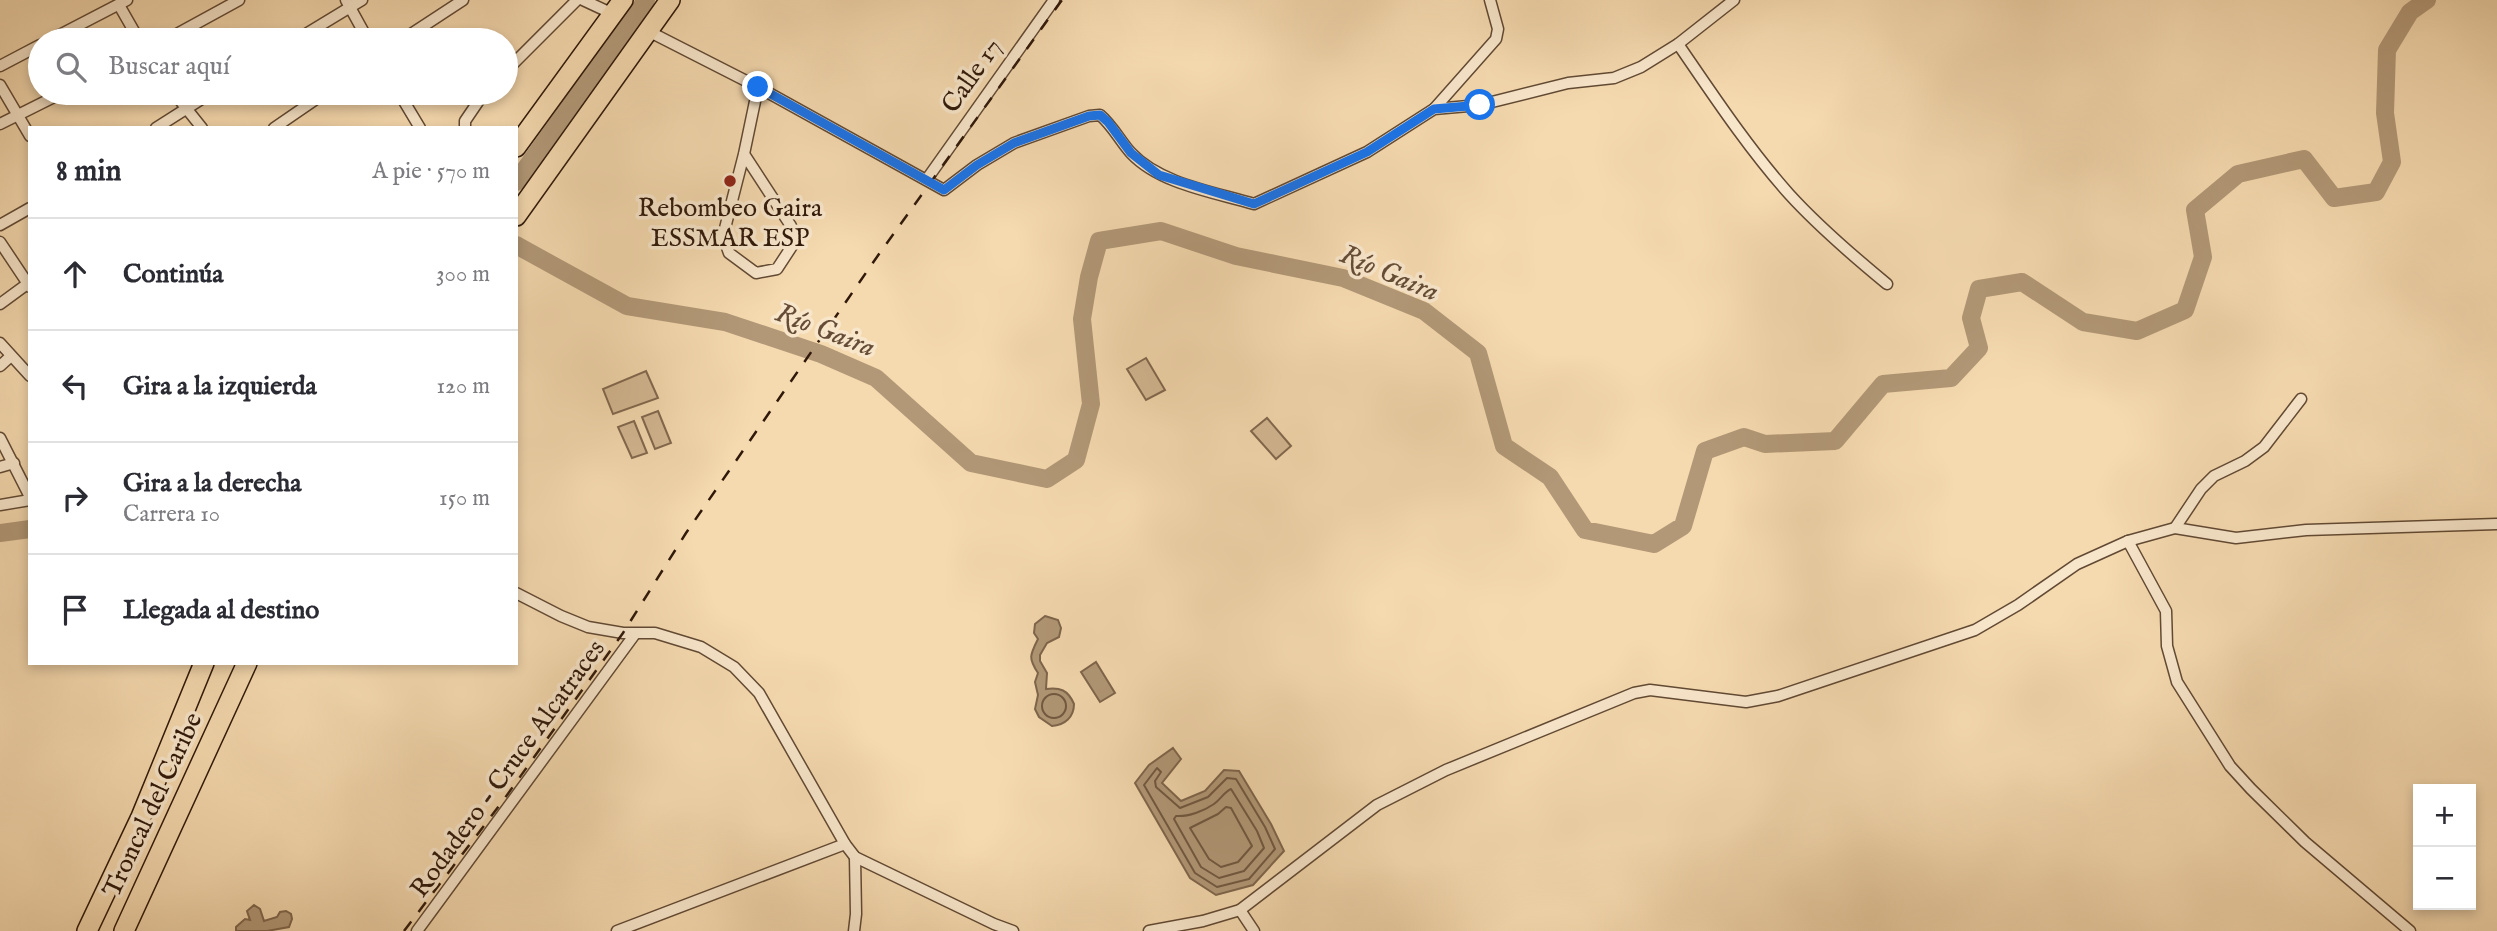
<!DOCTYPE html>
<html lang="es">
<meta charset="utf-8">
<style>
body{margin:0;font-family:"IM FELL English",serif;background:#f7f7f7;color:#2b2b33}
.controls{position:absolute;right:21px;bottom:21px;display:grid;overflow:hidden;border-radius:0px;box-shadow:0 4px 10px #0003}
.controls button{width:63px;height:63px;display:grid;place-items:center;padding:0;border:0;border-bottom:2px solid #e1e1e2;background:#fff;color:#2b2b33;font:35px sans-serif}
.stop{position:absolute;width:21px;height:21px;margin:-16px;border:5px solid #1a73e8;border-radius:50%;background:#fff}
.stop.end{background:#1a73e8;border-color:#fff;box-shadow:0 2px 7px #0008}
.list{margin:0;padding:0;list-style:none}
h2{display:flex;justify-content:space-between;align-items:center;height:91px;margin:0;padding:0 28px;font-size:30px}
h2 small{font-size:23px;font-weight:400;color:#7c7c81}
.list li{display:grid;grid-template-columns:46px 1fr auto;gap:21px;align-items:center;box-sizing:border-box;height:112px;padding:0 28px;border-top:2px solid #e1e1e2}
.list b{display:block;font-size:26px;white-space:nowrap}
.list p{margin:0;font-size:23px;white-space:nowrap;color:#7c7c81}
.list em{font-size:23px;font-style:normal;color:#7c7c81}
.icon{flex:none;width:38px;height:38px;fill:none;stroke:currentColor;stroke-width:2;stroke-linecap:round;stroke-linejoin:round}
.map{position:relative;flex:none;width:2497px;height:931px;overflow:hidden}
.search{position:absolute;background:#fff;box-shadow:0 4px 10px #0003;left:28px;top:28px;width:490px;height:77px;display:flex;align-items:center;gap:18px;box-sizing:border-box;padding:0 24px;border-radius:38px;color:#7c7c81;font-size:26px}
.panel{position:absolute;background:#fff;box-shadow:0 4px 10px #0003;left:28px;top:126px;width:490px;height:539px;border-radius:0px}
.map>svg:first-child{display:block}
.green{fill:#d4b893;stroke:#82684e;stroke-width:2}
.water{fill:#b29877;stroke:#7e654b;stroke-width:2}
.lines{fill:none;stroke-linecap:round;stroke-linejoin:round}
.shore{stroke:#715840;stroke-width:2}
.river{stroke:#b29877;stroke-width:18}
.minor-casing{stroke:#614933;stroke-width:13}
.trunk-casing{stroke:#30190a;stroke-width:22}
.minor{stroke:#f8e6cb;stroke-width:10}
.trunk{stroke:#f5d9af;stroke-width:19}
.rail{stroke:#30190a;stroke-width:2.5;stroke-dasharray:12 12;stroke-linecap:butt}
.route{stroke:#1a73e8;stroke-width:9}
.poi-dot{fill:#8f2418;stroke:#f8e6cb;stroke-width:2.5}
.labels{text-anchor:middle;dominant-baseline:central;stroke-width:7;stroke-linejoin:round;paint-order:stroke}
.street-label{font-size:26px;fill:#30190a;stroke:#f8e6cb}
.poi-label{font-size:26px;fill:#30190a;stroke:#f8e6cb}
.water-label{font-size:28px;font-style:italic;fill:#644c36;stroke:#f8e6cb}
</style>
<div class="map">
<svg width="2497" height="931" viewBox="0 0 2497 931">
<rect width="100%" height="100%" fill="#f5d9af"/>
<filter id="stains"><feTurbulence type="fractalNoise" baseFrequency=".00286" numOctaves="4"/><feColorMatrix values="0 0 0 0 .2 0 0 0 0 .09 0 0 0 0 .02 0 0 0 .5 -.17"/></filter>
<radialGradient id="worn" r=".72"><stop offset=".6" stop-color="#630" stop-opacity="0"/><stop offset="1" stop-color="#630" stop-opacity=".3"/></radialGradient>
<g class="green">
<path d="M 1146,358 L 1165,390 L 1146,400 L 1127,369 Z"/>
<path d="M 646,371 L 658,398 L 613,414 L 603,389 Z"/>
<path d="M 658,411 L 671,443 L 655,449 L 642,417 Z"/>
<path d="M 1267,418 L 1291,446 L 1276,459 L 1251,431 Z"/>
<path d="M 634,421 L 647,453 L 632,458 L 618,427 Z"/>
</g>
<g class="water">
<path d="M 1045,616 L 1058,620 L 1061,628 L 1059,637 L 1047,643 L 1040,655 L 1040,661 L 1047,673 L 1046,689 C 1060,687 1068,690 1074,704 C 1074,717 1065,725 1052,726 L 1039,717 L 1035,709 L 1038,695 L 1035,682 L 1038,673 C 1028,658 1030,655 1038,639 L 1034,633 L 1035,624 Z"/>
<path d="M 1096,662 L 1115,693 L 1100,702 L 1081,672 Z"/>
<path d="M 1173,748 L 1181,759 L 1162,783 L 1181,801 L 1205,791 L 1224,770 L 1239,771 L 1271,824 L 1284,851 L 1253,885 L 1216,895 L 1190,878 L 1135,783 L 1149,765 Z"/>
<path d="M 254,905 L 260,909 L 264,921 L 277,917 L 280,912 L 286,911 L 291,914 L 292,919 L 289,927 L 267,931 L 236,931 L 236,927 L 245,919 L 250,920 L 247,911 Z"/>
</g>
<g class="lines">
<g class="shore">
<circle cx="1054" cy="706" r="12"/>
<path d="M 1157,768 L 1161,772 L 1155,781 L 1156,787 L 1180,808 L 1208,797 L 1227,778 L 1236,779 L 1265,827 L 1275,849 L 1249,879 L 1217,887 L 1195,873 L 1144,785 Z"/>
<path d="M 1231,789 L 1257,831 L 1264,848 L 1244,871 L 1219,878 L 1201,867 L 1174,819 L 1176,816 C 1188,817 1204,811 1214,804 C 1221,799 1224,792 1231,789 Z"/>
<path d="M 1226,807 L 1231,808 L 1252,846 L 1238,862 L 1221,867 L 1209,859 L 1190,828 L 1218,814 Z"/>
</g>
<g class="river">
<path d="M 516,182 L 646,0"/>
<path d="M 516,245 L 627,306 L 725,322 L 821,354 L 876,378 L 971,463 L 1047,479 L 1076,460 L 1091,404 L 1082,319 L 1089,277 L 1099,241 L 1161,231 L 1236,256 L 1343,278 L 1424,311 L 1478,353 L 1504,446 L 1550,477 L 1585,530 L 1654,544 L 1683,526 L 1705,451 L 1744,437 L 1765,444 L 1835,441 L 1883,384 L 1951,378 L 1979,348 L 1971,318 L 1979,289 L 2022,282 L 2083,322 L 2137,331 L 2185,310 L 2203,257 L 2195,210 L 2238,174 L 2304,159 L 2334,198 L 2376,192 L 2392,162 L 2385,113 L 2387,50 L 2410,12 L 2427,0"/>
<path d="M 0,533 L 30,529"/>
</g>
<defs>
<g id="minor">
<path d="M 346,0 L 368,40"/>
<path d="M 583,0 L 613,14"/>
<path d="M 119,5 L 139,40"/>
<path d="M 648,31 L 758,87 L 944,190 L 977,165 L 1014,143 L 1089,116 L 1100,115 C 1113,126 1120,141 1131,153 C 1160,184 1214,192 1254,204 L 1367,152 L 1434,109 L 1480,105 L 1568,83 L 1614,78 L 1641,67 L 1678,44 L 1734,0"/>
<path d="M 50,40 L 127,0"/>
<path d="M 166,40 L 239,0"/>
<path d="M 296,40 L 362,0"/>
<path d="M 402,40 L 463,0"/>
<path d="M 1678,44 C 1713,95 1748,148 1789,194 C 1819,227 1853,256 1887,284"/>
<path d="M 0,66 L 40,45"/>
<path d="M 506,71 L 577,0"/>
<path d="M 0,85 L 30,136"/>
<path d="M 174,93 L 202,128"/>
<path d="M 399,93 L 420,128"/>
<path d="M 1434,109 L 1496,39 L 1498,29 L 1490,0"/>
<path d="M 0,124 L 62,93"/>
<path d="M 156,128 L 211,93"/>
<path d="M 274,128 L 325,93"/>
<path d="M 465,128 L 465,121 L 484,93"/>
<path d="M 744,154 L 791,226 L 794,243 L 777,269 L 756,273 L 729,253 L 723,236 L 744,154 L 758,87"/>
<path d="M 927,179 L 1054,0"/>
<path d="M 0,225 L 30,208"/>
<path d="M 0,242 L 30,287"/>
<path d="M 0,304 L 30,282"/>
<path d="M 0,343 L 30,376"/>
<path d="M 0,366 L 11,356"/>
<path d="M 0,438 L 30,497"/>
<path d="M 0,467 L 14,463"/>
<path d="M 0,505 L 30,500"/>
<path d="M 2175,528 L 2201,489 L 2214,476 L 2245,461 L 2264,447 L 2301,399"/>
<path d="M 2128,541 L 2166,611 L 2167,646 L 2177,682 L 2230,766 L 2251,789 L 2305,842 L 2410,931"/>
<path d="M 516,593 L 561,616 L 588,627 L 623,633 L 655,633 L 701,647 L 734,667 L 759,693 L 845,844 L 855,857 L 994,924 L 1013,931"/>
<path d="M 1240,910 L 1254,931"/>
<path d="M 417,931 L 635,634"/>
<path d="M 617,931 L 845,844"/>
<path d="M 854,931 L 856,914 L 855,857"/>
<path d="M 1149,931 L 1203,921 L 1240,910 L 1377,805 L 1446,770 L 1634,693 L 1650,690 L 1746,702 L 1778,696 L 1975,630 L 2018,605 L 2077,564 L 2128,541 L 2175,528 L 2236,538 L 2306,530 L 2497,524"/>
</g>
<g id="trunk">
<path d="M 516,147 L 623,0"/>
<path d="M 516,216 L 670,0"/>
<path d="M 87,931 L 141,817 L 204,663"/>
<path d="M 124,931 L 247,663"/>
</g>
</defs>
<use href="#minor" class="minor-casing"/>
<use href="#trunk" class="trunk-casing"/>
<use href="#minor" class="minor"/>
<use href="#trunk" class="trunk"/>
<path class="rail" d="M 404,931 L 502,802 L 623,633 L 686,533 L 879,254 L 1062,0"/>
</g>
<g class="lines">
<path class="route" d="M 758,87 L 944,190 L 977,165 L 1014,143 L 1089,116 L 1100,115 L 1108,122 L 1131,153 L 1159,175 L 1254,204 L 1367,152 L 1434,109 L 1480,105"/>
</g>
<circle class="poi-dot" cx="730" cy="181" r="7"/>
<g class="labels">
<g class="street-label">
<text transform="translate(972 76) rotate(-55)">Calle 17</text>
<text transform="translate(508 769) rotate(-54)">Rodadero - Cruce Alcatraces</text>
<text transform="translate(153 805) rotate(-65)">Troncal del Caribe</text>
</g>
<g class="poi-label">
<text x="730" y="208">Rebombeo Gaira<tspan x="730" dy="30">ESSMAR ESP</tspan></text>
</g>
<g class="water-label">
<text transform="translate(1389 274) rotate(23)">Río Gaira</text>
<text transform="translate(825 331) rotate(21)">Río Gaira</text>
</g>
</g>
<rect width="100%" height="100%" filter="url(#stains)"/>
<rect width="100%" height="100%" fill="url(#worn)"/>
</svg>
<div class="controls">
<button>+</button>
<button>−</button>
</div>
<div class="stop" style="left:1480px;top:105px"></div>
<div class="stop end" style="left:758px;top:87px"></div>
<div class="search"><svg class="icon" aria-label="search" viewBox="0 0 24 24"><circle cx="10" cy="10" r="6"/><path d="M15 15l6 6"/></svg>Buscar aquí</div>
<section class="panel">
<h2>8 min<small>A pie · 570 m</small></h2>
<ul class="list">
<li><svg class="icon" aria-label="ahead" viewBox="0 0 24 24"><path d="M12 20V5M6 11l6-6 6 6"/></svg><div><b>Continúa</b></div><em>300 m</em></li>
<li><svg class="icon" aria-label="left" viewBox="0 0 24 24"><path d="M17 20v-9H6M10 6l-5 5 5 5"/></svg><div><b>Gira a la izquierda</b></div><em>120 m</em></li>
<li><svg class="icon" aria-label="right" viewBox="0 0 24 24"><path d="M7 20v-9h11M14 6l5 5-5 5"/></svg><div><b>Gira a la derecha</b><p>Carrera 10</p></div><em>150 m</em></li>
<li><svg class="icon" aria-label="arrive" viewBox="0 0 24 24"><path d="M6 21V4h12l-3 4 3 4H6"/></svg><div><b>Llegada al destino</b></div></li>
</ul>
</section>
</div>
